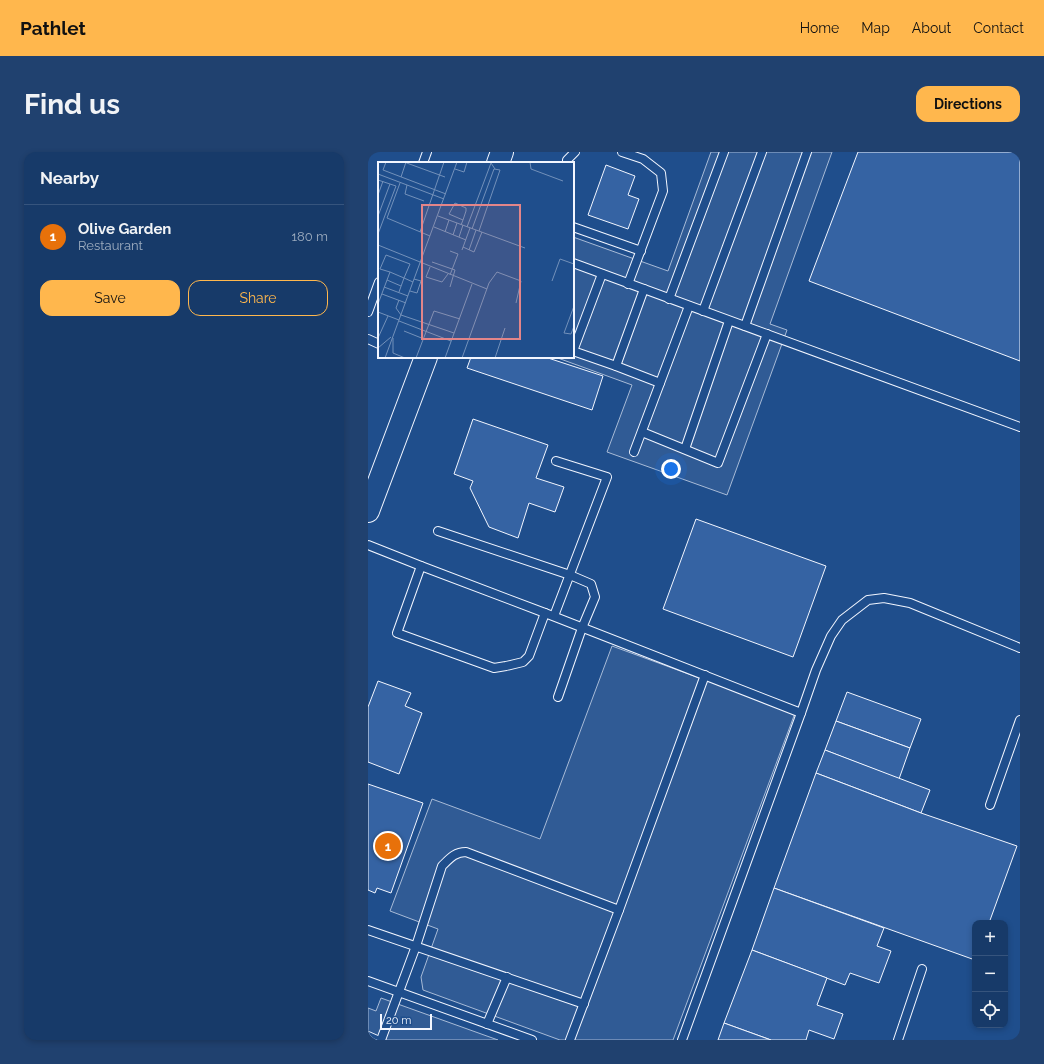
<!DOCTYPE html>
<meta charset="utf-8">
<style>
body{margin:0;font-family:Raleway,sans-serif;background:#20416f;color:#f1f3f6}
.controls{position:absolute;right:12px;bottom:12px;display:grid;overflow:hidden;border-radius:8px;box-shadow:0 2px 6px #0003}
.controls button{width:36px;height:36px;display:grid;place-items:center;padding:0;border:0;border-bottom:1px solid #36547d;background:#173a69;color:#f1f3f6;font:20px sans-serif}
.scale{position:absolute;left:12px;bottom:10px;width:52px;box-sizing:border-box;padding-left:4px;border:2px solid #f2f6ff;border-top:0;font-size:11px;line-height:14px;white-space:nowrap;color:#f2f6ff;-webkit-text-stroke:3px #1f4e8c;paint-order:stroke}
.you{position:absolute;left:303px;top:317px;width:14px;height:14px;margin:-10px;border:3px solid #fff;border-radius:50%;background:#1a73e8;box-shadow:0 0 0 6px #1a73e833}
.badge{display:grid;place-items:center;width:26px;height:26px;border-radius:50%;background:#ffb74d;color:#fff;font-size:13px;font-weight:700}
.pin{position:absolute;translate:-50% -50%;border:2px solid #fff;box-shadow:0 1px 4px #0006}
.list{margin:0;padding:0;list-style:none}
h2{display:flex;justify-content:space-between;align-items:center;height:52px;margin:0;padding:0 16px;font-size:17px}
h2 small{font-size:13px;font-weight:400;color:#9eadc0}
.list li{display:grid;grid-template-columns:26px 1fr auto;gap:12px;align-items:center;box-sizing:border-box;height:64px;padding:0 16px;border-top:1px solid #36547d}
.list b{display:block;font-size:15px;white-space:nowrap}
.list p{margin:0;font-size:13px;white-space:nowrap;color:#9eadc0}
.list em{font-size:13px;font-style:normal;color:#9eadc0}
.actions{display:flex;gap:8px;padding:12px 16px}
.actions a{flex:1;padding:9px 0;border:1px solid #ffb74d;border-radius:12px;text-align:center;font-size:14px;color:#ffb74d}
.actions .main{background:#ffb74d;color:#111}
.icon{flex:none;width:22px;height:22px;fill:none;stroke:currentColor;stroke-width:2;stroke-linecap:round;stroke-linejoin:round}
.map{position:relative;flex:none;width:652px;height:888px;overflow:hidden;border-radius:12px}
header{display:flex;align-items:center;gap:24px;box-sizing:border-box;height:56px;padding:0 20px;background:#ffb74d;color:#111}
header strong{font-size:19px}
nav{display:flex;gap:22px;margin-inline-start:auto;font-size:14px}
.intro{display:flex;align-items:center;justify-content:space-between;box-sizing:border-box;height:96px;padding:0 24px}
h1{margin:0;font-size:28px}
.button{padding:10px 18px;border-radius:12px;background:#ffb74d;color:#111;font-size:14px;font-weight:700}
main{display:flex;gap:24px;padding:0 24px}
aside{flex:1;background:#173a69;border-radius:12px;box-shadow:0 2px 6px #0003}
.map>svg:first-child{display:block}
.built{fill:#305b95;stroke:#a8bbd7}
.building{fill:#3563a3;stroke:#f2f6ff}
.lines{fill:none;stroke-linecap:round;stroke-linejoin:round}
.service-casing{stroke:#f2f6ff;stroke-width:10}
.primary-casing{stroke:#f2f6ff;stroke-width:24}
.service{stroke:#1f4e8c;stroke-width:8}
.primary{stroke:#1f4e8c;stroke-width:22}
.inset-road{fill:none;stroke:#7391ba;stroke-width:1}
.view{fill:#e38589;fill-opacity:0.15;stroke:#e38589;stroke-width:2}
.inset-edge{fill:none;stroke:#f2f6ff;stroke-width:2}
</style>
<header>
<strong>Pathlet</strong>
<nav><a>Home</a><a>Map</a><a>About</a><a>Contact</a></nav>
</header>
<div class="intro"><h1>Find us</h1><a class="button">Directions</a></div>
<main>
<aside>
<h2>Nearby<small></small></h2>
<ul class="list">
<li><span class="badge" style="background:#e8710a">1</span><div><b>Olive Garden</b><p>Restaurant</p></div><em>180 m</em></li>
</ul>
<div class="actions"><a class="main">Save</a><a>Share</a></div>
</aside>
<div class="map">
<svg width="652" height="888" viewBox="0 0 652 888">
<rect width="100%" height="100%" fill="#1f4e8c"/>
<g class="built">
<path d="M 343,0 L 464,0 L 402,172 L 419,178 L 359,343 L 239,300 L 264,233 L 187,205 L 205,205 L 205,85 L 300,119 Z"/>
<path d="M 244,494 L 427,561 L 305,888 L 192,888 L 55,838 L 53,825 L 70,777 L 22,759 L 64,647 L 172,687 Z"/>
<path d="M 13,846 L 130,888 L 0,888 L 0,856 L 8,859 Z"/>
</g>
<g class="building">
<path d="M 490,0 L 652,0 L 652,209 L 441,129 Z"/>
<path d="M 238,13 L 267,24 L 260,43 L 271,47 L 260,77 L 220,63 Z"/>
<path d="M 103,205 L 177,205 L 235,224 L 224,258 L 99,216 Z"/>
<path d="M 105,267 L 180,293 L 168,326 L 196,335 L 187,360 L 161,351 L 150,386 L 121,375 L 102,336 L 105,329 L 86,322 Z"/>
<path d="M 328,367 L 458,414 L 425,505 L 295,457 Z"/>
<path d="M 10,529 L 43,541 L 37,554 L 54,561 L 31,622 L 0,610 L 0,555 Z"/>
<path d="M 479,540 L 553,567 L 542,596 L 468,569 Z"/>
<path d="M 468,569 L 542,596 L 531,627 L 457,598 Z"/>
<path d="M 457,598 L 562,638 L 553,661 L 448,621 Z"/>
<path d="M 448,621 L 553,661 L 649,694 L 621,771 L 607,771 L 607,808 L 406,736 Z"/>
<path d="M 0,632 L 55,651 L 23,741 L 9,736 L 7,741 L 0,738 Z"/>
<path d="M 406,736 L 516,776 L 509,794 L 523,799 L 511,831 L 482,821 L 477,833 L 384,798 Z"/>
<path d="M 384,798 L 459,826 L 449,853 L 475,862 L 466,887 L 441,878 L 438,888 L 403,888 L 356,871 Z"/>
<path d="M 356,871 L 403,888 L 350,888 Z"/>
</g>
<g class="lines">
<defs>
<g id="service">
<path d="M 254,0 L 275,7 L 293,21 L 295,39 L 260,132"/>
<path d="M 55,11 L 59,0"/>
<path d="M 199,11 L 199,8 L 207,0"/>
<path d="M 205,75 L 273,99"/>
<path d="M 205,111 L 652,275"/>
<path d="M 301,147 L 356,0"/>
<path d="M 335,159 L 394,0"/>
<path d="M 0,160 L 11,130"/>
<path d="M 377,174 L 439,0"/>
<path d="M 0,187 L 11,192"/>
<path d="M 205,199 L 248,214 L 292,231"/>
<path d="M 205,199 L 234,122"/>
<path d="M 248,214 L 276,137"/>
<path d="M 274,280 L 350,311 L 399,182"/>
<path d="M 317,297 L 361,169"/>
<path d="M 266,300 L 321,154"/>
<path d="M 70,379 L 202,423 L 223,432 L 227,445 L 214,476 L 190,545"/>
<path d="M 0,393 L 53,414 L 177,461 L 433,561"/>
<path d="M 53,414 L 29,481 L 126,516 L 138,514 L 155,510 L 161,504 L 177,461"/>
<path d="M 186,464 L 239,325 L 188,309"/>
<path d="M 622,653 L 652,568"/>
<path d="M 0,778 L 216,852"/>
<path d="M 0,829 L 164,888"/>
<path d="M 119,872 L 139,825"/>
<path d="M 0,884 L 9,888"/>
<path d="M 13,888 L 48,794 L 74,714 C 82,706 87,700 98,700 L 251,758"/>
<path d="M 202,888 L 251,758 L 337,523"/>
<path d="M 314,888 L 433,561 L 448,518 L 463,484 L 474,468 L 500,448 L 516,446 L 542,451 L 652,496"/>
<path d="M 530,888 L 554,817"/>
</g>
<g id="primary">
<path d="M 130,11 L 134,0"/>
<path d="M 0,359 L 58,205"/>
</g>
</defs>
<use href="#service" class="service-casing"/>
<use href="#primary" class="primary-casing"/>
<use href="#service" class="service"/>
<use href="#primary" class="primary"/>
</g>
<g transform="translate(10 10)">
<rect width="196" height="196" fill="#1f4e8c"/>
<path class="inset-road" d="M 8,0 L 5,8 L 68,32M 26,0 L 67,15M 152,0 L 153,7 L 185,19M 77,7 L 86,10 L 89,0M 0,12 L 66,37M 23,15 L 28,0M 0,18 L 18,24 L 0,72M 22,21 L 9,56 L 52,74M 29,23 L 27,32 L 46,39M 0,33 L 5,19M 0,54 L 12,22M 60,54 L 147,86M 83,63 L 85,58 L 88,49 L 88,46 L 77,41 L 71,52 L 85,58M 56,65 L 88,78M 89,65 L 113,1 L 117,7M 94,67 L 116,7 L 122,8 L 101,69M 42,70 L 66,0M 67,70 L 71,58M 75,73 L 79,61M 81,75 L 85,63M 0,83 L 109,127M 85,85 L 96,90 L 104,70M 84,88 L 92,66M 91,88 L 98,68M 54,100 L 77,108 L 72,125M 52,105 L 48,115 L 64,120 L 70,112M 72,113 L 80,92 L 72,89M 9,118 L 23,124M 174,119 L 182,97 L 196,102M 6,125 L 30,134M 32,129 L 39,131 L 43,119 L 36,117M 21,130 L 26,116 L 32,102 L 8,93 L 2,107 L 12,110 L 26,116 L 35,120M 4,132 L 28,141M 21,138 L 18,146 L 23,153 L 76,171M 0,142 L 12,110M 196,144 L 186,171 L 193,172 L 196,164M 0,150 L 21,158M 21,159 L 73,179M 26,169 L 46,177M 0,176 L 10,154M 15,176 L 15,191 L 27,196M 0,186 L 13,175M 7,196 L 79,0M 38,196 L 56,149 L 82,157M 67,196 L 94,122M 84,196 L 111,121 L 119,110 L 143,119 L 138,141M 117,196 L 127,166"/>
<path class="view" d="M 44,43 L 142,43 L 142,177 L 44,177 Z"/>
<rect width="196" height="196" class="inset-edge"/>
</g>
</svg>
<div class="controls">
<button>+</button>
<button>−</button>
<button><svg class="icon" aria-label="locate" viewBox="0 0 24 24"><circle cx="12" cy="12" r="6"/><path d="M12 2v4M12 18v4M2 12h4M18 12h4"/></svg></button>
</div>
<div class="scale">20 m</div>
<div class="you"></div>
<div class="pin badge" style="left:20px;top:694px;background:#e8710a">1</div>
</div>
</main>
